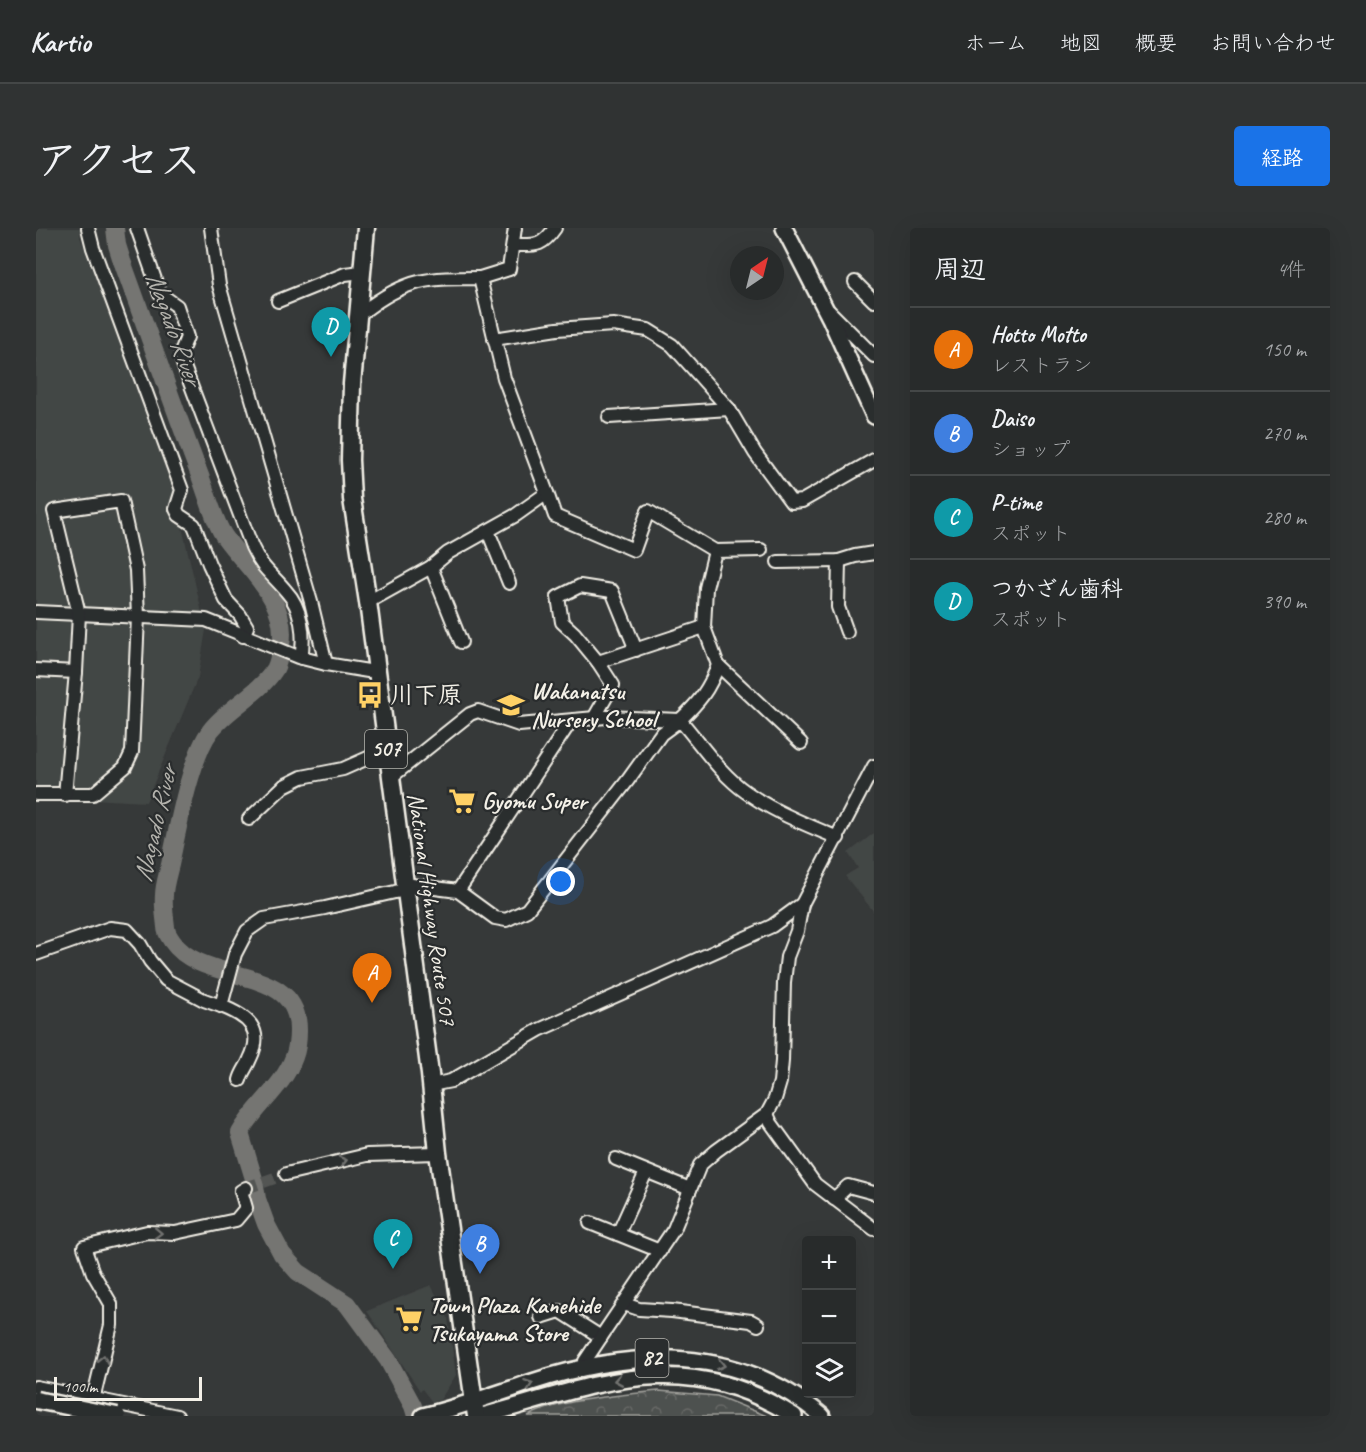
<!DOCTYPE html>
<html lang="ja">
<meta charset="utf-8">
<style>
body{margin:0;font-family:Caveat,"Klee One",sans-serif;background:#303333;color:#f1f3f6}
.controls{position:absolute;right:18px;bottom:18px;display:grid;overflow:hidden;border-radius:6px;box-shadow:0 6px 24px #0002}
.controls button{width:54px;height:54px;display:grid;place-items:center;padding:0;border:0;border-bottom:2px solid #444747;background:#282b2b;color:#f1f3f6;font:30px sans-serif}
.compass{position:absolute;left:694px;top:18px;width:54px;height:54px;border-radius:50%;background:#282b2b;box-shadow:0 6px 24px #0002;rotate:35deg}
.scale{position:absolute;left:18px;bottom:15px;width:148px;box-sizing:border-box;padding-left:6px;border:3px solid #f4f1e8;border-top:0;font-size:16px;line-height:21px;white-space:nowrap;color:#f4f1e8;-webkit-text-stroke:4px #2a2d2e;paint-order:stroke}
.you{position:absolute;left:525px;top:654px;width:21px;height:21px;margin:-15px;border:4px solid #fff;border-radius:50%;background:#1a73e8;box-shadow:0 0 0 9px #1a73e833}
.badge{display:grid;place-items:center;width:39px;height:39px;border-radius:50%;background:#1a73e8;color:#fff;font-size:20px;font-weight:700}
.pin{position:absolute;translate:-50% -50px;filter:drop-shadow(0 2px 3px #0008)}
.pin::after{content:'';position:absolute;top:32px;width:21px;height:18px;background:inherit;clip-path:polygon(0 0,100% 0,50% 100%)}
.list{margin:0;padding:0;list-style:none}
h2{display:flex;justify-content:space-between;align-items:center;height:78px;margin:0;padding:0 24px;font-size:26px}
h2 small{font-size:20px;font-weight:400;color:#a5a7a9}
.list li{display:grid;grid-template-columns:39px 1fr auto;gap:18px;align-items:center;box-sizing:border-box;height:84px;padding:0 24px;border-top:2px solid #444747}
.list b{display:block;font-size:22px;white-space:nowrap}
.list p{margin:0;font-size:20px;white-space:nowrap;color:#a5a7a9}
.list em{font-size:20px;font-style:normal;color:#a5a7a9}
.icon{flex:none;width:33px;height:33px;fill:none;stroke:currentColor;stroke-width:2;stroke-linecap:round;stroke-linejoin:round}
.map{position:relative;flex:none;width:838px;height:1188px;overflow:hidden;border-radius:6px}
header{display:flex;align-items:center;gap:36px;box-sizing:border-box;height:84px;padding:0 30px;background:#282b2b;border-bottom:2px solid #444747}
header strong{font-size:28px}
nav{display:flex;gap:33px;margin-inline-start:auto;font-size:21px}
.intro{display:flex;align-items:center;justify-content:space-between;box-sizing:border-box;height:144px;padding:0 36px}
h1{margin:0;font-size:42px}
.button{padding:15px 27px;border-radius:6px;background:#1a73e8;color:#fff;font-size:21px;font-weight:700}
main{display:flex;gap:36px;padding:0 36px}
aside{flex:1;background:#282b2b;border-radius:6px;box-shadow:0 6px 24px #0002}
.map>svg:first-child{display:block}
.built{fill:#434645}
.forest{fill:url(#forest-crowns);stroke:#a1a19c;stroke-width:1.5}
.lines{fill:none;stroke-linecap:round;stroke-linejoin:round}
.river{stroke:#757572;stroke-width:18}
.minor-tunnel{stroke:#525553;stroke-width:12;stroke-dasharray:12 6;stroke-linecap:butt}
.minor-casing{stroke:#f4f1e8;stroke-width:16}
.major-casing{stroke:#f4f1e8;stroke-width:20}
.highway-casing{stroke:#f4f1e8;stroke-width:21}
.minor{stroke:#2a2d2e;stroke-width:12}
.major{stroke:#2a2d2e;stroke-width:15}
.highway{stroke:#2a2d2e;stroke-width:16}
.highway-bridge-casing{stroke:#f4f1e8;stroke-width:21;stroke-linecap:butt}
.highway-bridge{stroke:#2a2d2e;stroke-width:16}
.oneway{stroke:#71726f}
.labels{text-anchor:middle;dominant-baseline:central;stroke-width:4.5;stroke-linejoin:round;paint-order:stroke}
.shield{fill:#2a2d2e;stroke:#b7b6b0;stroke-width:1.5}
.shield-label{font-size:22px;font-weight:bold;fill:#f4f1e8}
.poi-label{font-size:24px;font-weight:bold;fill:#f4f1e8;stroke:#2a2d2e;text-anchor:start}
.street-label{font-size:24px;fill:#f4f1e8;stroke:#2a2d2e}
.water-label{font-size:26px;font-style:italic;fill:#b4b3ad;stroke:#2a2d2e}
</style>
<header>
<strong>Kartio</strong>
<nav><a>ホーム</a><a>地図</a><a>概要</a><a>お問い合わせ</a></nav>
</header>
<div class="intro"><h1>アクセス</h1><a class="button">経路</a></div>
<main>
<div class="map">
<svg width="838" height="1188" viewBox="0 0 838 1188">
<defs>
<pattern id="forest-crowns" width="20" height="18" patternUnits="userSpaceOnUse" patternTransform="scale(1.5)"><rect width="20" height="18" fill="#4e514f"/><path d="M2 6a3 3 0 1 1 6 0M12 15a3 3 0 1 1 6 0" fill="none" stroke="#686a68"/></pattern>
</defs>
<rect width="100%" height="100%" fill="#363939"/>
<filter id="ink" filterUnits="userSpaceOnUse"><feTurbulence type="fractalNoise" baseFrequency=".0167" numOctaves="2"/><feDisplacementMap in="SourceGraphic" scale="12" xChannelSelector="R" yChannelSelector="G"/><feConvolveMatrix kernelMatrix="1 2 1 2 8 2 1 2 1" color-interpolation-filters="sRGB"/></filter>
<g filter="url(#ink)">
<g class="built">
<path d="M 0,0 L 44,0 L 44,9 L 136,256 L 170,402 L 162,449 L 110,574 L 0,568 Z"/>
<path d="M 838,605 L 838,684 L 809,648 L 822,640 L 812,625 Z"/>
<path d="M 395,1057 L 412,1090 L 420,1147 L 404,1172 L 396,1174 L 386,1161 L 384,1163 L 331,1083 Z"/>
</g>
<path class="forest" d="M 623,1163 L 681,1168 L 731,1188 L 492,1188 C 525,1171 585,1167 623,1163 Z"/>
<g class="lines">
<path class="river" d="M 79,0 L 81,17 L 86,33 C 112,104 136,175 163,245 C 170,263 178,293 188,308 C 210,340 253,372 245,416 C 244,423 243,434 239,441 C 223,466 193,479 175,502 C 155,527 142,599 135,632 C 133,643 128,656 128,667 C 127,678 129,689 130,699 C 130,705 133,708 136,713 C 167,759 263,734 262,803 C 262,811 261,821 258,829 C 247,859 219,878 204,905 L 218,951 L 221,971 L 230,996 L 246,1026 L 262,1044 L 311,1076 L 352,1132 L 377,1178 L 380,1188"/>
<path class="minor-tunnel" d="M 210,960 L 250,946"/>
<defs>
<g id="minor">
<path d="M 52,0 L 57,20 L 146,262 L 140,281 L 143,287 L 158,297 L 173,336 L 190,372 L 204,387 L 211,399 L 207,408"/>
<path d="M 101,0 L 124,66 L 141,78 L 151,109 L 145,124 L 147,136 L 216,319 C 226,341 236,346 250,363 C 266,380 269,408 265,430"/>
<path d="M 175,0 L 183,57 L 275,374 L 290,436"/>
<path d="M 477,17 C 499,17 505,20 519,0"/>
<path d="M 444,50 L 473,41 L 479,0"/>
<path d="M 819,54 L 838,73"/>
<path d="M 242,73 L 309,46 L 326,44"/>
<path d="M 322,82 L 328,83 C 371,50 392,50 444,50 L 468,150 L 511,265 L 480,287 L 412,325 L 395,339 L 332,374"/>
<path d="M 793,83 L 838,128"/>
<path d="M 458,111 L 521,101 L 577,97 L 612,102 L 636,117 L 693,181 L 719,225 L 755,274 L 766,273 L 838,232"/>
<path d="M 573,189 L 693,181"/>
<path d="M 511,265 L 519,288 L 598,322 L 612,283 L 679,323"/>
<path d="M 452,303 L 473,355"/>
<path d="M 803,333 L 802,379 L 811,404"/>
<path d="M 742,334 L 803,333 L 819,328 L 838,325"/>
<path d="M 395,339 L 425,414"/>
<path d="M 0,384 L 170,392 L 262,429 L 290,436 L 332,443 L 340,442"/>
<path d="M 600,422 L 576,363 L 544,358 L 522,369 L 526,394 L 539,406 L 562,434 L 668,399"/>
<path d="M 682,437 L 765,515"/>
<path d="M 0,442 L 40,444 L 43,386 L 18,283 L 85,273 L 100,342 L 102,389 L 96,524 L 89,539 L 57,566 L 0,566"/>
<path d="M 558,490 L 577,457 L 562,434"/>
<path d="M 354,550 L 434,486 L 442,483 L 483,497 L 570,489 L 644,492 C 663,474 673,462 682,437 L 668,399 L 670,360 L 679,323 L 725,322"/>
<path d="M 29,567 L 40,444"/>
<path d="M 213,591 L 248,558 L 266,549 L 307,541 L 350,522"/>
<path d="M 422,663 L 535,493"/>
<path d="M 0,726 L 74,700 L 91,702 L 104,716 L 114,733 L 130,752 L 168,772 L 185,778 L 199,726 L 211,703 L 228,691 L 289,680 L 359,664 L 369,662 L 376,657 L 422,663 L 459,690 L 470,692 L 491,682 L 592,552 L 625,506 L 644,492 C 665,516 684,546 710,564 C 738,584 771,597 802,610"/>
<path d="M 185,778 C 211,788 229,801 214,831 C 211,839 206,844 204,852"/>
<path d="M 395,857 L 415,853 L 503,802 L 736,698 L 766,676 L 838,538"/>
<path d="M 731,886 L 735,895 L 779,956 L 838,1001"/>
<path d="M 580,931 L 654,961"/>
<path d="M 250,946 L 331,927 L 402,925"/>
<path d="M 798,971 L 812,958 L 838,965"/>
<path d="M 554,995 L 624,1023"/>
<path d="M 582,1006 L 610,944"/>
<path d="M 588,1076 L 603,1081 L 636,1083 L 715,1093 L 722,1097"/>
<path d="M 505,1089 L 524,1083 L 565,1109"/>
<path d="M 549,1140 L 549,1133 L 565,1109 L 638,1001 L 664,937 L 680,923 L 731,886 L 739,871 L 744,854 L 746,833 L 748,754 L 751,729 L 761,703 L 766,676"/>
<path d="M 0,1159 L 141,1188"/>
<path d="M 53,1188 L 75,1097 L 75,1076 L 57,1045 L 48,1019 L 111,1004 L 139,1005 L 200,992 L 210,980 L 205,963 L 210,960"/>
</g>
<g id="major">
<path d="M 748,0 L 794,90 L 838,188"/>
<path d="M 387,1188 C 424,1179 460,1166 496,1154 C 598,1121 700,1116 786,1188"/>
<path d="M 446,1188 C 562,1157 644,1117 758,1188"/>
</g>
<path id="highway" d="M 330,0 L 316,156 L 314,232 L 316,271 L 332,374 L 394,846 L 402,925 L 440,1188"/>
</defs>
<use href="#minor" class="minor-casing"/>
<use href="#major" class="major-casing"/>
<use href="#highway" class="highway-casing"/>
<use href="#minor" class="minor"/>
<use href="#major" class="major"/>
<use href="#highway" class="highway"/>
<defs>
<path id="highway-bridge" d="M 0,1172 L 81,1188"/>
</defs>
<use href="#highway-bridge" class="highway-bridge-casing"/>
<use href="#highway-bridge" class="highway-bridge"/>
</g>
<defs><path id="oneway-chevron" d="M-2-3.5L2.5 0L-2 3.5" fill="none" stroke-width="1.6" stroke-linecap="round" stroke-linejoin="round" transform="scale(1.5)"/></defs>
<g class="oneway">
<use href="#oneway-chevron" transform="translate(307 933) rotate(-13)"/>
<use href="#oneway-chevron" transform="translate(122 1005) rotate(2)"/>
<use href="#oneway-chevron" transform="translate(67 1131) rotate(-77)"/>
<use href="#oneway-chevron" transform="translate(685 1137) rotate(13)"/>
<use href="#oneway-chevron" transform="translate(582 1152) rotate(170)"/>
<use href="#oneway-chevron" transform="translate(493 1156) rotate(-19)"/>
</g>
</g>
<defs>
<symbol id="bus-bare" viewBox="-9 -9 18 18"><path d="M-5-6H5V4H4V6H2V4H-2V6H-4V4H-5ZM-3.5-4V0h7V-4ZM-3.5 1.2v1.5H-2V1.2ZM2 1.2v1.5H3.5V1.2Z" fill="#ffd166" stroke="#2a2d2e" stroke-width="2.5" paint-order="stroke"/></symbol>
<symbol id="school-bare" viewBox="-9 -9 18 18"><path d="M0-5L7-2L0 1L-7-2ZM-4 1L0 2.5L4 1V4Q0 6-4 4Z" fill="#ffd166" stroke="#2a2d2e" stroke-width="2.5" paint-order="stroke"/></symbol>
<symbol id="supermarket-bare" viewBox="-9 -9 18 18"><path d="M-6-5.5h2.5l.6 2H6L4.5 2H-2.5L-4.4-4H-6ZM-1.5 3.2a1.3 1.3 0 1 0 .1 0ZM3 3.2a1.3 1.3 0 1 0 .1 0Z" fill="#ffd166" stroke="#2a2d2e" stroke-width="2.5" paint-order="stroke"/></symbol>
</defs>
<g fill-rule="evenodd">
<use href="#bus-bare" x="315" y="448" width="38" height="38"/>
<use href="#school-bare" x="456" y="458" width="38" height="38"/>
<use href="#supermarket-bare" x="407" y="554" width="38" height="38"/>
<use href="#supermarket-bare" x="354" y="1072" width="38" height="38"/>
</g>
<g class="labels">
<g class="shield">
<rect x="329" y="502" width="42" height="38" rx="4.5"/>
<rect x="599.5" y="1111" width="33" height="38" rx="4.5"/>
</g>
<g class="shield-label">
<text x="350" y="521">507</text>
<text x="616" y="1130">82</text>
</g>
<g class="poi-label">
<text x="495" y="463">Wakanatsu<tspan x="495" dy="28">Nursery School</tspan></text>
<text x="354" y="467">川下原</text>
<text x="446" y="573">Gyomu Super</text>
<text x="393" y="1077">Town Plaza Kanehide<tspan x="393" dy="28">Tsukayama Store</tspan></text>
</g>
<g class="street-label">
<text transform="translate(396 681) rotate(82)">National Highway Route 507</text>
</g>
<g class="water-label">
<text transform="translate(138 100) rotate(70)">Nagado River</text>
<text transform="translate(119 596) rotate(-77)">Nagado River</text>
</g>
</g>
</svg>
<div class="controls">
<button>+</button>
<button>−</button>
<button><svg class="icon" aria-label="layers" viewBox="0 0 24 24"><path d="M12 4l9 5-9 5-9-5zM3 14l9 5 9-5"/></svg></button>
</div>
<svg class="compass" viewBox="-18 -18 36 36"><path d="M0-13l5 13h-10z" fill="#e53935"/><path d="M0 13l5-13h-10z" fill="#a5a7a9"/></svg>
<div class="scale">100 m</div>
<div class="you"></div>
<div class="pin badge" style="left:336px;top:775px;background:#e8710a">A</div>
<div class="pin badge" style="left:444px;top:1046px;background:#3f7fe0">B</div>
<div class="pin badge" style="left:357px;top:1041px;background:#0f9aa8">C</div>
<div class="pin badge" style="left:295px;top:129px;background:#0f9aa8">D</div>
</div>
<aside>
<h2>周辺<small>4件</small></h2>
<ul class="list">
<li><span class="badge" style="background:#e8710a">A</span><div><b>Hotto Motto</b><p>レストラン</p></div><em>150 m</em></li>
<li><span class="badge" style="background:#3f7fe0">B</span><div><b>Daiso</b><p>ショップ</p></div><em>270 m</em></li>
<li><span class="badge" style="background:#0f9aa8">C</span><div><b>P-time</b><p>スポット</p></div><em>280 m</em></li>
<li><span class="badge" style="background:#0f9aa8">D</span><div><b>つかざん歯科</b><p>スポット</p></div><em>390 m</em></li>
</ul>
</aside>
</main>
